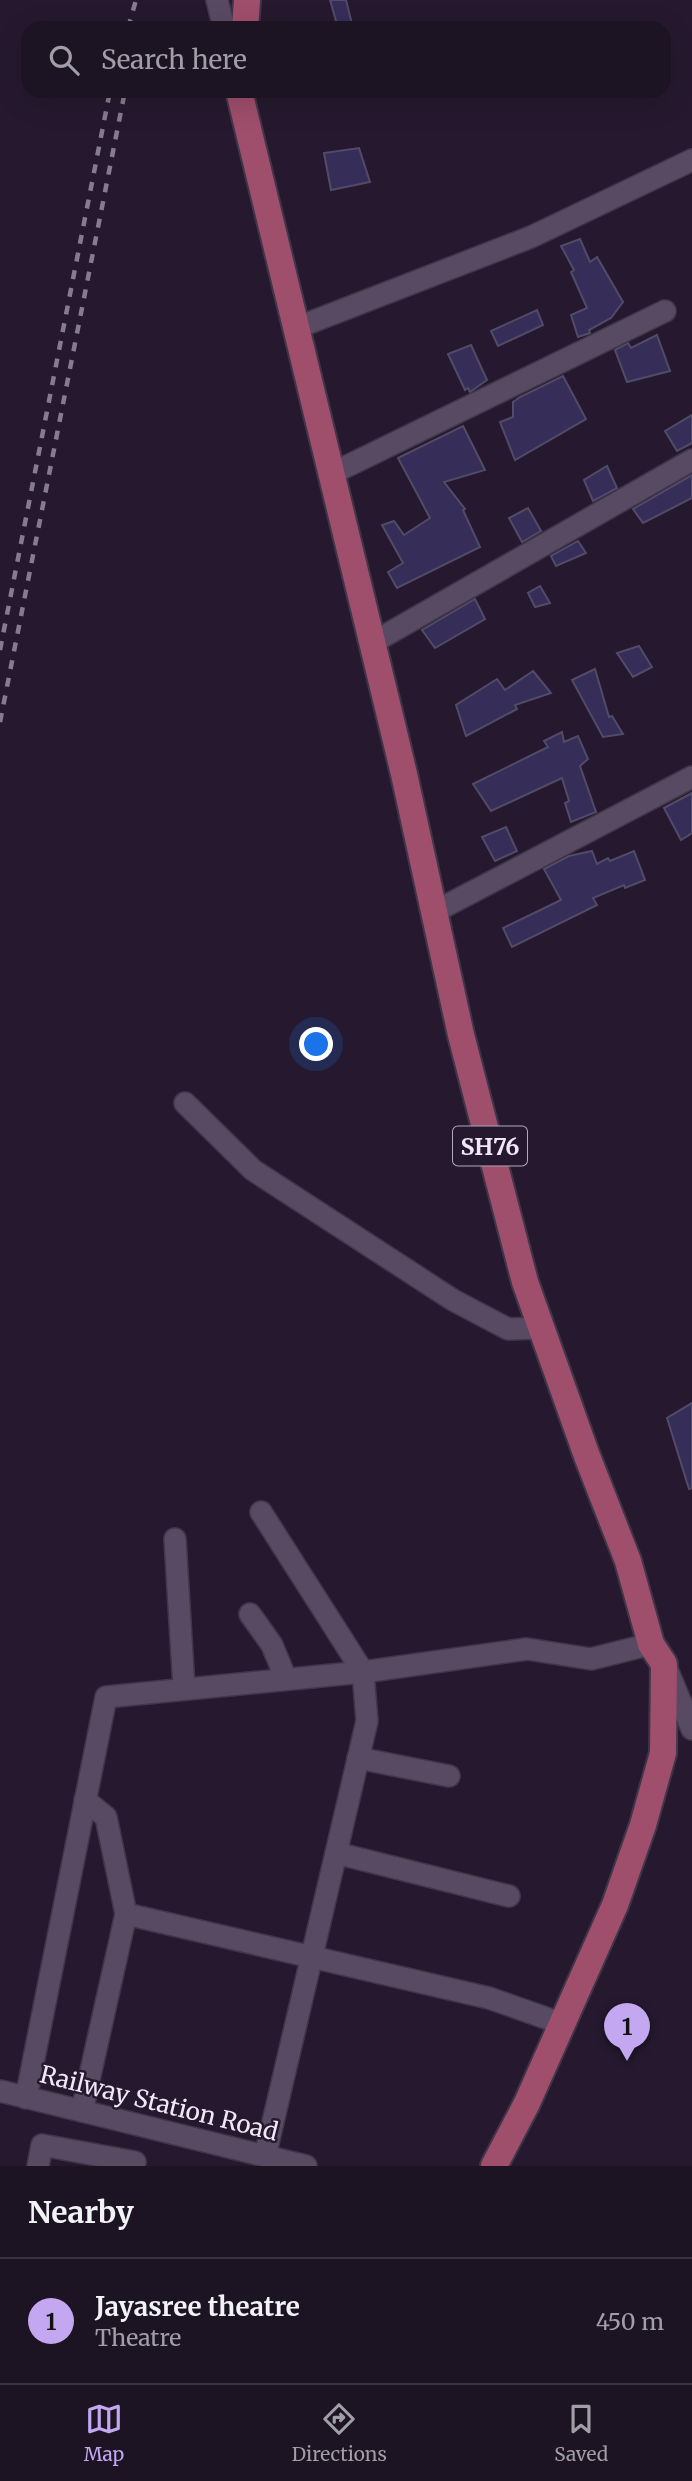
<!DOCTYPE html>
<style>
body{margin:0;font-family:Merriweather,serif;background:#292030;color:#f1f3f6}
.you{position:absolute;left:317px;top:1045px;width:24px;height:24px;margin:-18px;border:5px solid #fff;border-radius:50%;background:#1a73e8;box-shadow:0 0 0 10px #1a73e833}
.badge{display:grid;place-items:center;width:46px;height:46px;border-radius:50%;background:#c4a7f1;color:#111;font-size:23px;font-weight:700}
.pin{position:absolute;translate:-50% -58px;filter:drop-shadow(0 2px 4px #0008)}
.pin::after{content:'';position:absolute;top:37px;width:24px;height:21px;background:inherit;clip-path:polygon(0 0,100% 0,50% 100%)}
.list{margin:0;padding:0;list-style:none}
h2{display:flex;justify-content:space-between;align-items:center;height:91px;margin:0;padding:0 28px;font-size:30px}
h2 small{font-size:23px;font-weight:400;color:#a09ea6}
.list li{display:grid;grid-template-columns:46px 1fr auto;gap:21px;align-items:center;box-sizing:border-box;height:126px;padding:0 28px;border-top:2px solid #3a3241}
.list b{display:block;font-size:26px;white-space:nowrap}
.list p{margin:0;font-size:23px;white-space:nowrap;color:#a09ea6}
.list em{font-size:23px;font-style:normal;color:#a09ea6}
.icon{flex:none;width:38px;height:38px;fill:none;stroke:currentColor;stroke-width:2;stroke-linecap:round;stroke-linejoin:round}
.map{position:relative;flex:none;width:692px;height:2166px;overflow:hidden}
.search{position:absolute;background:#1c1323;box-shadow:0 7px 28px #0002;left:21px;right:21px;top:21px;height:77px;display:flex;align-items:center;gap:18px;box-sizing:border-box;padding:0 24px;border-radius:21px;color:#a09ea6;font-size:26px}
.sheet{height:217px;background:#1c1323}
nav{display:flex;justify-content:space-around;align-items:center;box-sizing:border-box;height:98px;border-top:2px solid #3a3241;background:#1c1323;font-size:19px;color:#a09ea6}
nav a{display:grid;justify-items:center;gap:4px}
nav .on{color:#c4a7f1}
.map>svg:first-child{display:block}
.building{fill:#372d59;stroke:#504c67;stroke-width:2}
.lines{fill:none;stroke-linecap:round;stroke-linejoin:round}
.minor-casing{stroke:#403648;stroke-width:24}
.major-casing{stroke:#403648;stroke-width:30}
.minor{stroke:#594a64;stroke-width:21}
.major{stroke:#9f4e6b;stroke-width:26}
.rail{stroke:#877c8f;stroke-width:4.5;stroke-dasharray:9 9;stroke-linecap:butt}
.labels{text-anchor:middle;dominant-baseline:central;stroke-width:5;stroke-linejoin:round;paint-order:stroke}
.shield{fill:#26192f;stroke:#b3a9bb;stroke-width:2}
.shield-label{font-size:23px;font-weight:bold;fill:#f0e7f7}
.street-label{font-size:24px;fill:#f0e7f7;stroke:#26192f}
</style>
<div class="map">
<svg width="692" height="2166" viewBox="0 0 692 2166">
<rect width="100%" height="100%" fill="#26192f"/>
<g class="building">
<path d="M 330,0 L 346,0 L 353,28 L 338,28 Z"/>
<path d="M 359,148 L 370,182 L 331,190 L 324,153 Z"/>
<path d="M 580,239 L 590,262 L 597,257 L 623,302 L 611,318 L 589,330 L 590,333 L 578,337 L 571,315 L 587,308 L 571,272 L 574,270 L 561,246 Z"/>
<path d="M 537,310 L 543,325 L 498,346 L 491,331 Z"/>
<path d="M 657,335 L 670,371 L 627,382 L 615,350 L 628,343 L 631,348 Z"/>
<path d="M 471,345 L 487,380 L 470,392 L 468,388 L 465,390 L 448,354 Z"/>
<path d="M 563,376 L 586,419 L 515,460 L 500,422 L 513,417 L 513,402 L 520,397 Z"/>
<path d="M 692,415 L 692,443 L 677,451 L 665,431 Z"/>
<path d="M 463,426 L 485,470 L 444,482 L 465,509 L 463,510 L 480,547 L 397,588 L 388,572 L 403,563 L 382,525 L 394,521 L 404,535 L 430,518 L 398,458 Z"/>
<path d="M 607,466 L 617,488 L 593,501 L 584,480 Z"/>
<path d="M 692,475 L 692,498 L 643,523 L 633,509 Z"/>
<path d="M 528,508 L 541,531 L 522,542 L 509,518 Z"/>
<path d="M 578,541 L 586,553 L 556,566 L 551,556 Z"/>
<path d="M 540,586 L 550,603 L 535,607 L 528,593 Z"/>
<path d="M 475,599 L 485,619 L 435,648 L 422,630 Z"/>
<path d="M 639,646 L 652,667 L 633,677 L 617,653 Z"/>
<path d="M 595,669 L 609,717 L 612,716 L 623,734 L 603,737 L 572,680 Z"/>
<path d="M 533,671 L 551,693 L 515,705 L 517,709 L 466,736 L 456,705 L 497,679 L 505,690 Z"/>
<path d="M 562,732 L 564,742 L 578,736 L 588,759 L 580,766 L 596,812 L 571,822 L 565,803 L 569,801 L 562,778 L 491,811 L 473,784 L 548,747 L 544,741 Z"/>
<path d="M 692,793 L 692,833 L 681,840 L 664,808 Z"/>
<path d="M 506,827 L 517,851 L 495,861 L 482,837 Z"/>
<path d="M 592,851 L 597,864 L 608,858 L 610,861 L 634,851 L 645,880 L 625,888 L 624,885 L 593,898 L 597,905 L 512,947 L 503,928 L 561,900 L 544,869 L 569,856 Z"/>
<path d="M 692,1403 L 692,1488 L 689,1489 L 667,1418 Z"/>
</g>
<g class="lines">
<defs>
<g id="minor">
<path d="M 217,0 L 224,28"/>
<path d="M 296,328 L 531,237 L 692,160"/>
<path d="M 331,474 L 665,311"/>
<path d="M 372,643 L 692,460"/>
<path d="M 434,912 L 692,777"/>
<path d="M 185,1103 L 253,1170 L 453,1300 L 508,1329 L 541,1328"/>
<path d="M 261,1512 L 363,1672 L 367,1721 L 265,2156"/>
<path d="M 175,1539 L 184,1688"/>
<path d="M 250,1614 L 272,1645 L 286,1679"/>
<path d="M 666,1667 L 692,1729"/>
<path d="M 358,1758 L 449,1776"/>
<path d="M 85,1800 L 106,1817 L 126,1914 L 489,1998 L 563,2024"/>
<path d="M 336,1853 L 509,1896"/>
<path d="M 0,2091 L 306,2166"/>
<path d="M 26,2098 L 106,1697 L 363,1672 L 527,1649 L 591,1659 L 651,1644"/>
<path d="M 82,2111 L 126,1914"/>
<path d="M 38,2166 L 42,2145 L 135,2162 L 134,2166"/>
</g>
<g id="major">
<path d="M 245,28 L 247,0"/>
<path d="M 239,91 L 404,774 L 461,1035 L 525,1282 L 587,1456 L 628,1561 L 651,1644 L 664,1664 L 663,1753 L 643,1825 L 615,1905 L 527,2103 L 494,2166"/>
</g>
</defs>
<use href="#minor" class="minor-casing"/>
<use href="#major" class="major-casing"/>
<use href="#minor" class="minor"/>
<use href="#major" class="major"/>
<g class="rail">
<path d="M 128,28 L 136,0"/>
<path d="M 0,650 L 110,91"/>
<path d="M 0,722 L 125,91"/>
</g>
</g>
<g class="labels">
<rect class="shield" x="453" y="1126.5" width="74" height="39" rx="5"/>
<g class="shield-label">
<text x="490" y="1146">SH76</text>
</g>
<g class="street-label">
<text transform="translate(159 2103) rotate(14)">Railway Station Road</text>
</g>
</g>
</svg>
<div class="you"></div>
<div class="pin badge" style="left:627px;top:2061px">1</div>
<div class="search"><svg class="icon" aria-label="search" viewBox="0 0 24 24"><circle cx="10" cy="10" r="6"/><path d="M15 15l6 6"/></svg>Search here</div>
</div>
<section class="sheet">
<h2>Nearby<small></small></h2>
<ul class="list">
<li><span class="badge">1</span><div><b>Jayasree theatre</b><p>Theatre</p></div><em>450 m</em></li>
</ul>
</section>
<nav>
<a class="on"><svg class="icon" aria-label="map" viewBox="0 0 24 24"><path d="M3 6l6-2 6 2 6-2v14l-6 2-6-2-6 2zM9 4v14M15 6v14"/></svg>Map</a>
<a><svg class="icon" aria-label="directions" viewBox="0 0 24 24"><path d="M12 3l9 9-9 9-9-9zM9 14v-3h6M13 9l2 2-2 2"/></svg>Directions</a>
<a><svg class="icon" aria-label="saved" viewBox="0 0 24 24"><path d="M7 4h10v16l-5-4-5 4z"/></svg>Saved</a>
</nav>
